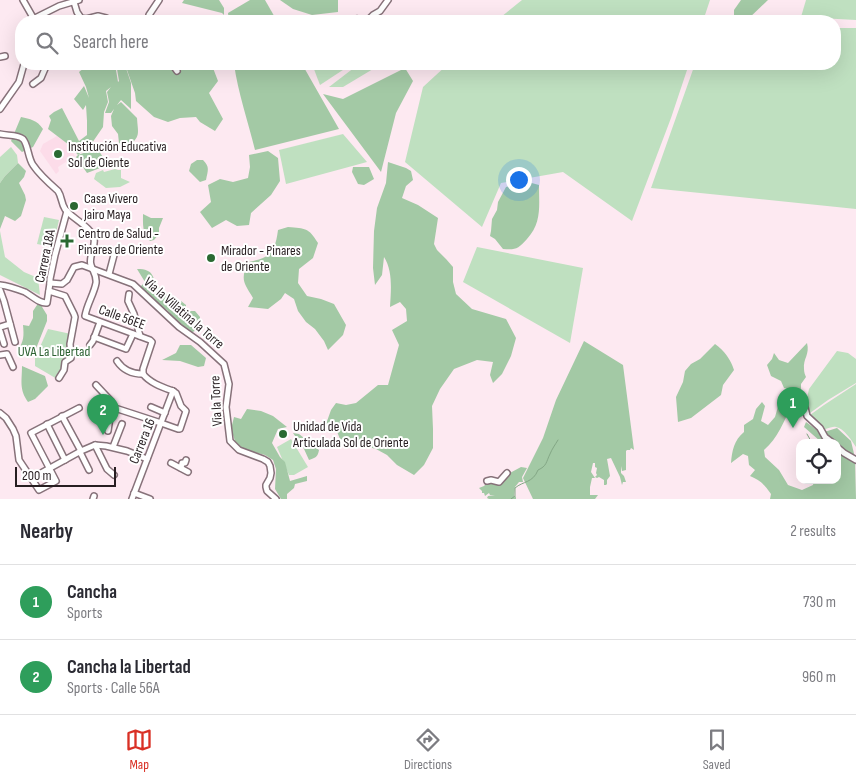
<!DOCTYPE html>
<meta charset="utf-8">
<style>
body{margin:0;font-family:"Sofia Sans Condensed",sans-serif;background:#f2f2f3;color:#2b2b33}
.controls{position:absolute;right:15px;bottom:15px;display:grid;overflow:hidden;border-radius:10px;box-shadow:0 5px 20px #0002}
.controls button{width:45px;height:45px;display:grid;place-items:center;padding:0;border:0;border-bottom:1px solid #e1e1e2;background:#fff;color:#2b2b33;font:25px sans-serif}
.scale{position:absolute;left:15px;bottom:12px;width:101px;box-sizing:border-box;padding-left:5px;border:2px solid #271e21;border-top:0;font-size:14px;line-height:18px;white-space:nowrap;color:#271e21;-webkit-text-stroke:4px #fff;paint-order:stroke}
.you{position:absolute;left:518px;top:179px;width:18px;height:18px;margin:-12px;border:4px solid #fff;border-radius:50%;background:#1a73e8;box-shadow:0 0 0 8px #1a73e833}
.badge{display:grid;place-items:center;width:32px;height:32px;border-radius:50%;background:#d93025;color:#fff;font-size:16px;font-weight:700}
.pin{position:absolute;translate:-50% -41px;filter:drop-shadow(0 1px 2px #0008)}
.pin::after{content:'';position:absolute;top:26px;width:18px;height:15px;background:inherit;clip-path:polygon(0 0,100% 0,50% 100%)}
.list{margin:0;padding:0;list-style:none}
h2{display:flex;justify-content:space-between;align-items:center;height:65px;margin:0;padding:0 20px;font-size:21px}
h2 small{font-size:16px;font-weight:400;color:#7c7c81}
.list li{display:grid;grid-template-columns:32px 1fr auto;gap:15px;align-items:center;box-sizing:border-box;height:75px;padding:0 20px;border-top:1px solid #e1e1e2}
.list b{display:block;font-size:19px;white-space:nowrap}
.list p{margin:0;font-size:16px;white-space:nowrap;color:#7c7c81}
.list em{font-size:16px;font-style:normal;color:#7c7c81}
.icon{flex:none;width:28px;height:28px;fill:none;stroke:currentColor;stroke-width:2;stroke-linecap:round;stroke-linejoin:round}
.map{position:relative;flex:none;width:856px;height:499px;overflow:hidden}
.search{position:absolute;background:#fff;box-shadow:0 5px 20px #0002;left:15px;right:15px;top:15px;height:55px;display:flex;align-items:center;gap:12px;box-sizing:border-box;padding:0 18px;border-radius:20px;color:#7c7c81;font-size:19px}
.sheet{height:215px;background:#fff}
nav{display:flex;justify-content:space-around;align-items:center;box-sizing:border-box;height:70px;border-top:1px solid #e1e1e2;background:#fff;font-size:14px;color:#7c7c81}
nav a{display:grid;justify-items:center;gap:2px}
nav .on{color:#d93025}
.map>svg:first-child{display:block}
.built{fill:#fcdce9}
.green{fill:#bfe0c0}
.forest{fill:#a3c9a5}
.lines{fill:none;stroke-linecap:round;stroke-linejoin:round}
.stream{stroke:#83a785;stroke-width:1}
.minor-casing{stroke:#87727a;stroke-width:8}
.minor{stroke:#fff;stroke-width:5}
.poi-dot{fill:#2a6932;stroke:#fff;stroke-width:2}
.labels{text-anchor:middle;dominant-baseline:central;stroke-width:4;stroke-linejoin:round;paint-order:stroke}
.poi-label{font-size:14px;fill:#271e21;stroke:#fff;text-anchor:start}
.street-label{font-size:14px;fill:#271e21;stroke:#fff}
.park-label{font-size:14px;fill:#2d6233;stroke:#fff}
</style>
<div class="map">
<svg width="856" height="499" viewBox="0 0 856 499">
<rect width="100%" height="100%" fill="#fde9f1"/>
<path class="built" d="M 57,136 L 65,142 L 75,156 L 58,167 L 59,171 L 56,174 L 40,151 L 43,144 Z"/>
<g class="green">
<path d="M 522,0 L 710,0 L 703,21 L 496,21 Z"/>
<path d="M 806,0 L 856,0 L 856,20 L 801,17 Z"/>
<path d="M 835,28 L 856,28 L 856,209 L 651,188 L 695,64 L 835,64 Z"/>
<path d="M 312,64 L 352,64 L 320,85 Z"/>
<path d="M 359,64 L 364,64 L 373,69 L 343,87 L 329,87 Z"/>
<path d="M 448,64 L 689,64 L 671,118 L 632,221 L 563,172 L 501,183 L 482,227 L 405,162 L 423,87 Z"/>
<path d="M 343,134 L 367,162 L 286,184 L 279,150 Z"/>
<path d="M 11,147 L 17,155 L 18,163 L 5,176 L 0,183 L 0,157 Z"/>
<path d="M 115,169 L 118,170 L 121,170 L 121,178 L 130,182 L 120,187 L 106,188 L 94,179 L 96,173 L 103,170 L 104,172 Z"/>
<path d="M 44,217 L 59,220 L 53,247 L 37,244 Z"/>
<path d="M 0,231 L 5,257 L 24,272 L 38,278 L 40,295 L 0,275 Z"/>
<path d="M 477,247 L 583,268 L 570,343 L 463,282 Z"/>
<path d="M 48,329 L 71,334 L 71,358 L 57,379 L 35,366 L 35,358 Z"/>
<path d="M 837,351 L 848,353 L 856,359 L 856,383 L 828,400 L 810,413 L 807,398 L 809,389 Z"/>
<path d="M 856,384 L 856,447 C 852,441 844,428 836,427 C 832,426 827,429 823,430 L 822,426 L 810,415 L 824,405 Z"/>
<path d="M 291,439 L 308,467 L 294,475 L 289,475 L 277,447 Z"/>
</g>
<g class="forest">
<path d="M 184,0 L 219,0 L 224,8 L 224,15 L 222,13 L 182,3 Z"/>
<path d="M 250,0 L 265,0 L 277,21 L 229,21 L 228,13 Z"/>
<path d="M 280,0 L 338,0 L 338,12 L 312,15 L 293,9 Z"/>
<path d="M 741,0 L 768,0 L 746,21 L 736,21 L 734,19 L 734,10 Z"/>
<path d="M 89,64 L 111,64 L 116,70 L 118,82 L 119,81 L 117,69 L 114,64 L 131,64 L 126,68 L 131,83 L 131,109 L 121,100 L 117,105 L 121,102 L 137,118 C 138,134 141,136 128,147 L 119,143 L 118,134 L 112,126 L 111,116 L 114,109 L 111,113 L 105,113 L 109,102 L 107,92 L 111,87 L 106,91 L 108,102 L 104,112 L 103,127 L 92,143 L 78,155 L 89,151 L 99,151 L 108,165 L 87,173 L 76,157 L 78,155 L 69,145 L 48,129 L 51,120 L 49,116 L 54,112 L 62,108 L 79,141 L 87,135 L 87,121 L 86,105 L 83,110 L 74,99 L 84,86 L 89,98 L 86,87 L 79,72 Z"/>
<path d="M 135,64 L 213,64 L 213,68 L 218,81 L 209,93 L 223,119 L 215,131 L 200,122 L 196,117 L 180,118 L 168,122 L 154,117 L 136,101 L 135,93 L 127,70 Z"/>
<path d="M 234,64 L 302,64 L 339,129 L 255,150 C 248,121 238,93 234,64 Z"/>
<path d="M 405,68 L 413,81 L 396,113 L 381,172 L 323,94 L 343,99 Z"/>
<path d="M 21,117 C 30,119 37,120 43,129 L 33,147 L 22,152 L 11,141 Z"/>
<path d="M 268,151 L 278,158 L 280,181 L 271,195 L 251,213 L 249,225 L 237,226 L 226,220 L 212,228 L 200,212 L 211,202 L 208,185 L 220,179 L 233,182 L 248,178 L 250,167 L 249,155 Z"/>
<path d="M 197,160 L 203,160 C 210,167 208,170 206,180 L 200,182 L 189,171 L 191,164 Z"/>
<path d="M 388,162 L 406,168 L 411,171 L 413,180 L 406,186 L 402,198 L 418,205 L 438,218 L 434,244 L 437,250 L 446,259 L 453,267 L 453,282 L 456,294 L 472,309 L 506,319 L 516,338 L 511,356 L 502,374 L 493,383 L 490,375 L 493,362 L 477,360 L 454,369 L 440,389 L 432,406 L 433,429 L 433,448 L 424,465 L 414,475 L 397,465 L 387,455 L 376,449 L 340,439 L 336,429 L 326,424 L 331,410 L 336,403 L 346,405 L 356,403 L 378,385 L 388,385 L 399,345 L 392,330 L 407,321 L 406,309 L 400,302 L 390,307 C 391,290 393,271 384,257 L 382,275 L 375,285 L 373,268 L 374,231 L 377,208 L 386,183 Z"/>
<path d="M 18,163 L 26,171 L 24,177 L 19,183 L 25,195 L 26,200 L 21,216 L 15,221 L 5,216 L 0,229 L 0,183 L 5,176 Z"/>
<path d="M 353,167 L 369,167 L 374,179 L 364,185 L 358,184 L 352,172 Z"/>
<path d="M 528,182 L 539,185 C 539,206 542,223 527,239 C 518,249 516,250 503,249 L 495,239 L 490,236 L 491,231 L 492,219 L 497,210 L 498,202 L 506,187 Z"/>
<path d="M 143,214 L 151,218 L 163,218 L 159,228 L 159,234 L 154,240 L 150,241 C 142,233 143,224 143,214 Z"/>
<path d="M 288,227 C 306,229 308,227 318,243 L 313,258 L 299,269 L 298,283 L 307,296 L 321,299 L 334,304 L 346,325 L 343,335 L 328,350 L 324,341 L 315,329 L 306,322 L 298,311 L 294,299 L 285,293 L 281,299 L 268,309 L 248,307 L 253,298 C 244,283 240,280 248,262 C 270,258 275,253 278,230 Z"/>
<path d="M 137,269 C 155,269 151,277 159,287 C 162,291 166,293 169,297 L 166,300 L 170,303 L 181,301 L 186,305 L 186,309 L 188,311 L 195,311 L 200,317 L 200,328 L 191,333 L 185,331 L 167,310 L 159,305 L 140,287 L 145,282 Z"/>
<path d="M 39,302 L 47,315 L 47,321 L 35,351 L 23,356 L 18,350 C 24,341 24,336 23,325 L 29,326 L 33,318 L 33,311 Z"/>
<path d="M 584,341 L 623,365 L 634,450 L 631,448 L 630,450 L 627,450 L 626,451 L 626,470 L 622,471 L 621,466 L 621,473 L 624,476 L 626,482 L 623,482 L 622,485 L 620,477 L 611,458 L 607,459 L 610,476 L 607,480 L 607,484 L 606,485 L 604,485 L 604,480 L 599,477 L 597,478 L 595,477 L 597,475 L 596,473 L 597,468 L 595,467 L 595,463 L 593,463 L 591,472 L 595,478 L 592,478 L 590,487 L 590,495 L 598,495 L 595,499 L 533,499 L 523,478 L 543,438 L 556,400 Z"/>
<path d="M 807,343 C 810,355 803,358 804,369 C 804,372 805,375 806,377 L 801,384 L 801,389 L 791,390 L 784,388 L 781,381 L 771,376 L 767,365 L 772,359 L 774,353 L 779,360 L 788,363 Z"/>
<path d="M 715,344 C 724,350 731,360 734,370 L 723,385 L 721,395 L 691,418 L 678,422 L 676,397 L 683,382 L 685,371 L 691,364 L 700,359 Z"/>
<path d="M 180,345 L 191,345 L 206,358 L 204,366 L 198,367 L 180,361 L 162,360 L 176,353 Z"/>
<path d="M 22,366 L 45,376 L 48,386 L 35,399 L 28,402 C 19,389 22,381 22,366 Z"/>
<path d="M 762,402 L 765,406 L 761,421 L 768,425 L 775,417 L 779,403 L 792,405 C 784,421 778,438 764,450 L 765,457 L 779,470 L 788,485 L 802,490 L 813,485 L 814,480 L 837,480 L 837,443 L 820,443 L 820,441 L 804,427 L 806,422 L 821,433 L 837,428 L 851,441 L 855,458 L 856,499 L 770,499 L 771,494 C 765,485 760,480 750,476 L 755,470 L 749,465 L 748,456 L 743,454 L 731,463 C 732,451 734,440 744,432 L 744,425 L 753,419 L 756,409 Z"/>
<path d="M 247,409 L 261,411 L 273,416 L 287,427 L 278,429 L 272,443 L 280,457 L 285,462 L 290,481 L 307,476 L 307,481 L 295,484 L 294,488 L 287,494 L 287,499 L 281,499 L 275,489 L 276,469 L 273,460 L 265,455 L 250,451 L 241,447 L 235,441 L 231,429 L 234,417 L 241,419 Z"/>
<path d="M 293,433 L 299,434 L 319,450 C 318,457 315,458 309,460 L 304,449 Z"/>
<path d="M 521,467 L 527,468 L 522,477 L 523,482 L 519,482 L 515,487 L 514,497 L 516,496 L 516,499 L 489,499 L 487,498 L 488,496 L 495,495 L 490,495 L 489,493 L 485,496 L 484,493 L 482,493 L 482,491 L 479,488 L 484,486 L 488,482 L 498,484 L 508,474 Z"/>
</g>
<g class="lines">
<g class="stream">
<path d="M 807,434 L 812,443"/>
<path d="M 511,499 L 515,496 L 515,488 C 523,481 533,483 538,470 C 547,466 546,462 550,454 C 552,449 555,445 558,440"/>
</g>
<defs>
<g id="minor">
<path d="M 23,0 L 35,21"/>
<path d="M 74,2 L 77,12 L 81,18 L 86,19 L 98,16 L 106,18"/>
<path d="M 357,19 L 359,21 L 366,21"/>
<path d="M 33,21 L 33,19 L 59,6 L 79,0"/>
<path d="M 148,21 L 149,15 L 159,0"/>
<path d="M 367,21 L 373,15 L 380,11 L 388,0"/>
<path d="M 0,57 L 5,56"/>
<path d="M 172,64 L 177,71"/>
<path d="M 33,84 L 41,78 L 47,64"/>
<path d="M 0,109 L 19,82 L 24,64"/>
<path d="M 0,134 C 7,136 17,134 23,139 C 28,144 28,158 33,165 C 39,174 50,184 58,191 C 62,197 61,203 65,209 C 71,218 92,227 94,239 C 96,247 88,257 91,265 C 93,272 97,275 96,283 C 94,294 87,304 85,316 L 150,340 L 152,342 L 143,369 L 143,374"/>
<path d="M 109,274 L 114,255"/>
<path d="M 50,283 L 62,284 L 67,280 L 74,267 L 82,265 L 133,284 L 179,327 L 200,342 L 224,364 L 229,384 L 226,407 L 230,441 L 239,450 L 263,459 L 268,462 L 270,466 L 271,473 L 270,478 L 266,485 L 266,487 L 267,491 L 276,499"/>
<path d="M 0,285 C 9,286 17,289 25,292 C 32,296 40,304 47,303 L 50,283 L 50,279 L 55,255 L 67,211"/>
<path d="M 0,290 L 4,301 L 15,342"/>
<path d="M 49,291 L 65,296 L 74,314 L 75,317 L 70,344 L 71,358 L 65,362 L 64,370 L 59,378"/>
<path d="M 129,294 L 128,301 L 134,314 L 140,336"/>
<path d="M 0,327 L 10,324"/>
<path d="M 0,331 L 4,344"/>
<path d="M 94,337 L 126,349 L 133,334"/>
<path d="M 90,345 L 93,341 L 100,322"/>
<path d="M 0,355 L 7,354 L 8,356 L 13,367"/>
<path d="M 117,361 C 123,370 132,374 143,374"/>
<path d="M 143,374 C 150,383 162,387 173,391"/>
<path d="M 96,385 L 111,401 L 112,404 L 108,431"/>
<path d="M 804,403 L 807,416 L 820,428 L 825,437 L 833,443"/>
<path d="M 151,407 L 165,413"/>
<path d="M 118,409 L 161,423 L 178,429 L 180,429 L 186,411 L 181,406 L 176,393 L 173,391"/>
<path d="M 0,413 L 6,418 L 13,429 L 16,436 L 19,460 L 39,490 L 56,481 L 31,433 L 79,408"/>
<path d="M 62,416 L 81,451"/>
<path d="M 47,424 L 65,460"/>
<path d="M 95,445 L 107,469 L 114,475"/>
<path d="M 113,447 L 122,424"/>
<path d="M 837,447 L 844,453 L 856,460"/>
<path d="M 80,452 L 89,470"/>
<path d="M 171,463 L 188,472"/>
<path d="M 181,468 L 182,463 L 185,463 L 186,460"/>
<path d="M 32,478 L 81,451 L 95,445 L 106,446 L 127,451 L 147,459"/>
<path d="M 487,481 L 491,480 L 499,482 L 507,473"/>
<path d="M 134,493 L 150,499"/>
<path d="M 93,499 L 94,496"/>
<path d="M 132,499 L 173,391"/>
</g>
</defs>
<use href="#minor" class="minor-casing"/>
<use href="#minor" class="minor"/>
</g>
<g class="poi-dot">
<circle cx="58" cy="154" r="5"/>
<circle cx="74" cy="206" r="5"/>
<path d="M64.5 233.5h5v5h5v5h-5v5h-5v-5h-5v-5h5z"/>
<circle cx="211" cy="258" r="5"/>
<circle cx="283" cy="434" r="5"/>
</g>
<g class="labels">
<g class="poi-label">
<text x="68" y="146">Institución Educativa<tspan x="68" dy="16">Sol de Oiente</tspan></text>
<text x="84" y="198">Casa Vivero<tspan x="84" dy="16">Jairo Maya</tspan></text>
<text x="78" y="233">Centro de Salud -<tspan x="78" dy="16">Pinares de Oriente</tspan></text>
<text x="221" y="250">Mirador - Pinares<tspan x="221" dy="16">de Oriente</tspan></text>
<text x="293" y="426">Unidad de Vida<tspan x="293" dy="16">Articulada Sol de Oriente</tspan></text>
</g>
<g class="street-label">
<text transform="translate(45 256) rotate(-78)">Carrera 18A</text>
<text transform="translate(184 313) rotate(41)">Vía la Villatina la Torre</text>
<text transform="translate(122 317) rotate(20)">Calle 56EE</text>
<text transform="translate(216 401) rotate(-93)">Via la Torre</text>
<text transform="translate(142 441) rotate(-68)">Carrera 16</text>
</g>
<g class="park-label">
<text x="54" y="351">UVA La Libertad</text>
</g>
</g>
</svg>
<div class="controls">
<button><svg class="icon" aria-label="locate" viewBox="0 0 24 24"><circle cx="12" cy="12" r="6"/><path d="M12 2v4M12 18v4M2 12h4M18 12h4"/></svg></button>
</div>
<div class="scale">200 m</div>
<div class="you"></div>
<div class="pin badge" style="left:793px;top:428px;background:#2e9e5b">1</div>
<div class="pin badge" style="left:103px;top:435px;background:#2e9e5b">2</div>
<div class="search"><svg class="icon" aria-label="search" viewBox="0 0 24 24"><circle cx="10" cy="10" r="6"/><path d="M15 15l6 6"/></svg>Search here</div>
</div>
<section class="sheet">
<h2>Nearby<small>2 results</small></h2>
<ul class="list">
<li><span class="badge" style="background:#2e9e5b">1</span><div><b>Cancha</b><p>Sports</p></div><em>730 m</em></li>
<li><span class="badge" style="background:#2e9e5b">2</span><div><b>Cancha la Libertad</b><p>Sports · Calle 56A</p></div><em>960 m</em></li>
</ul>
</section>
<nav>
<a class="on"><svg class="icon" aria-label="map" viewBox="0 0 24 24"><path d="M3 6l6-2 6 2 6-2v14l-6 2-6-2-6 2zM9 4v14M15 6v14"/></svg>Map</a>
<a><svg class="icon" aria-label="directions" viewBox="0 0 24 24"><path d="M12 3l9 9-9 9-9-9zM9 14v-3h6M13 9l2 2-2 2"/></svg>Directions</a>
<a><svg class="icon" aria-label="saved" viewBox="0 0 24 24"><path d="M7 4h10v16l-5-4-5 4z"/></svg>Saved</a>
</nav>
